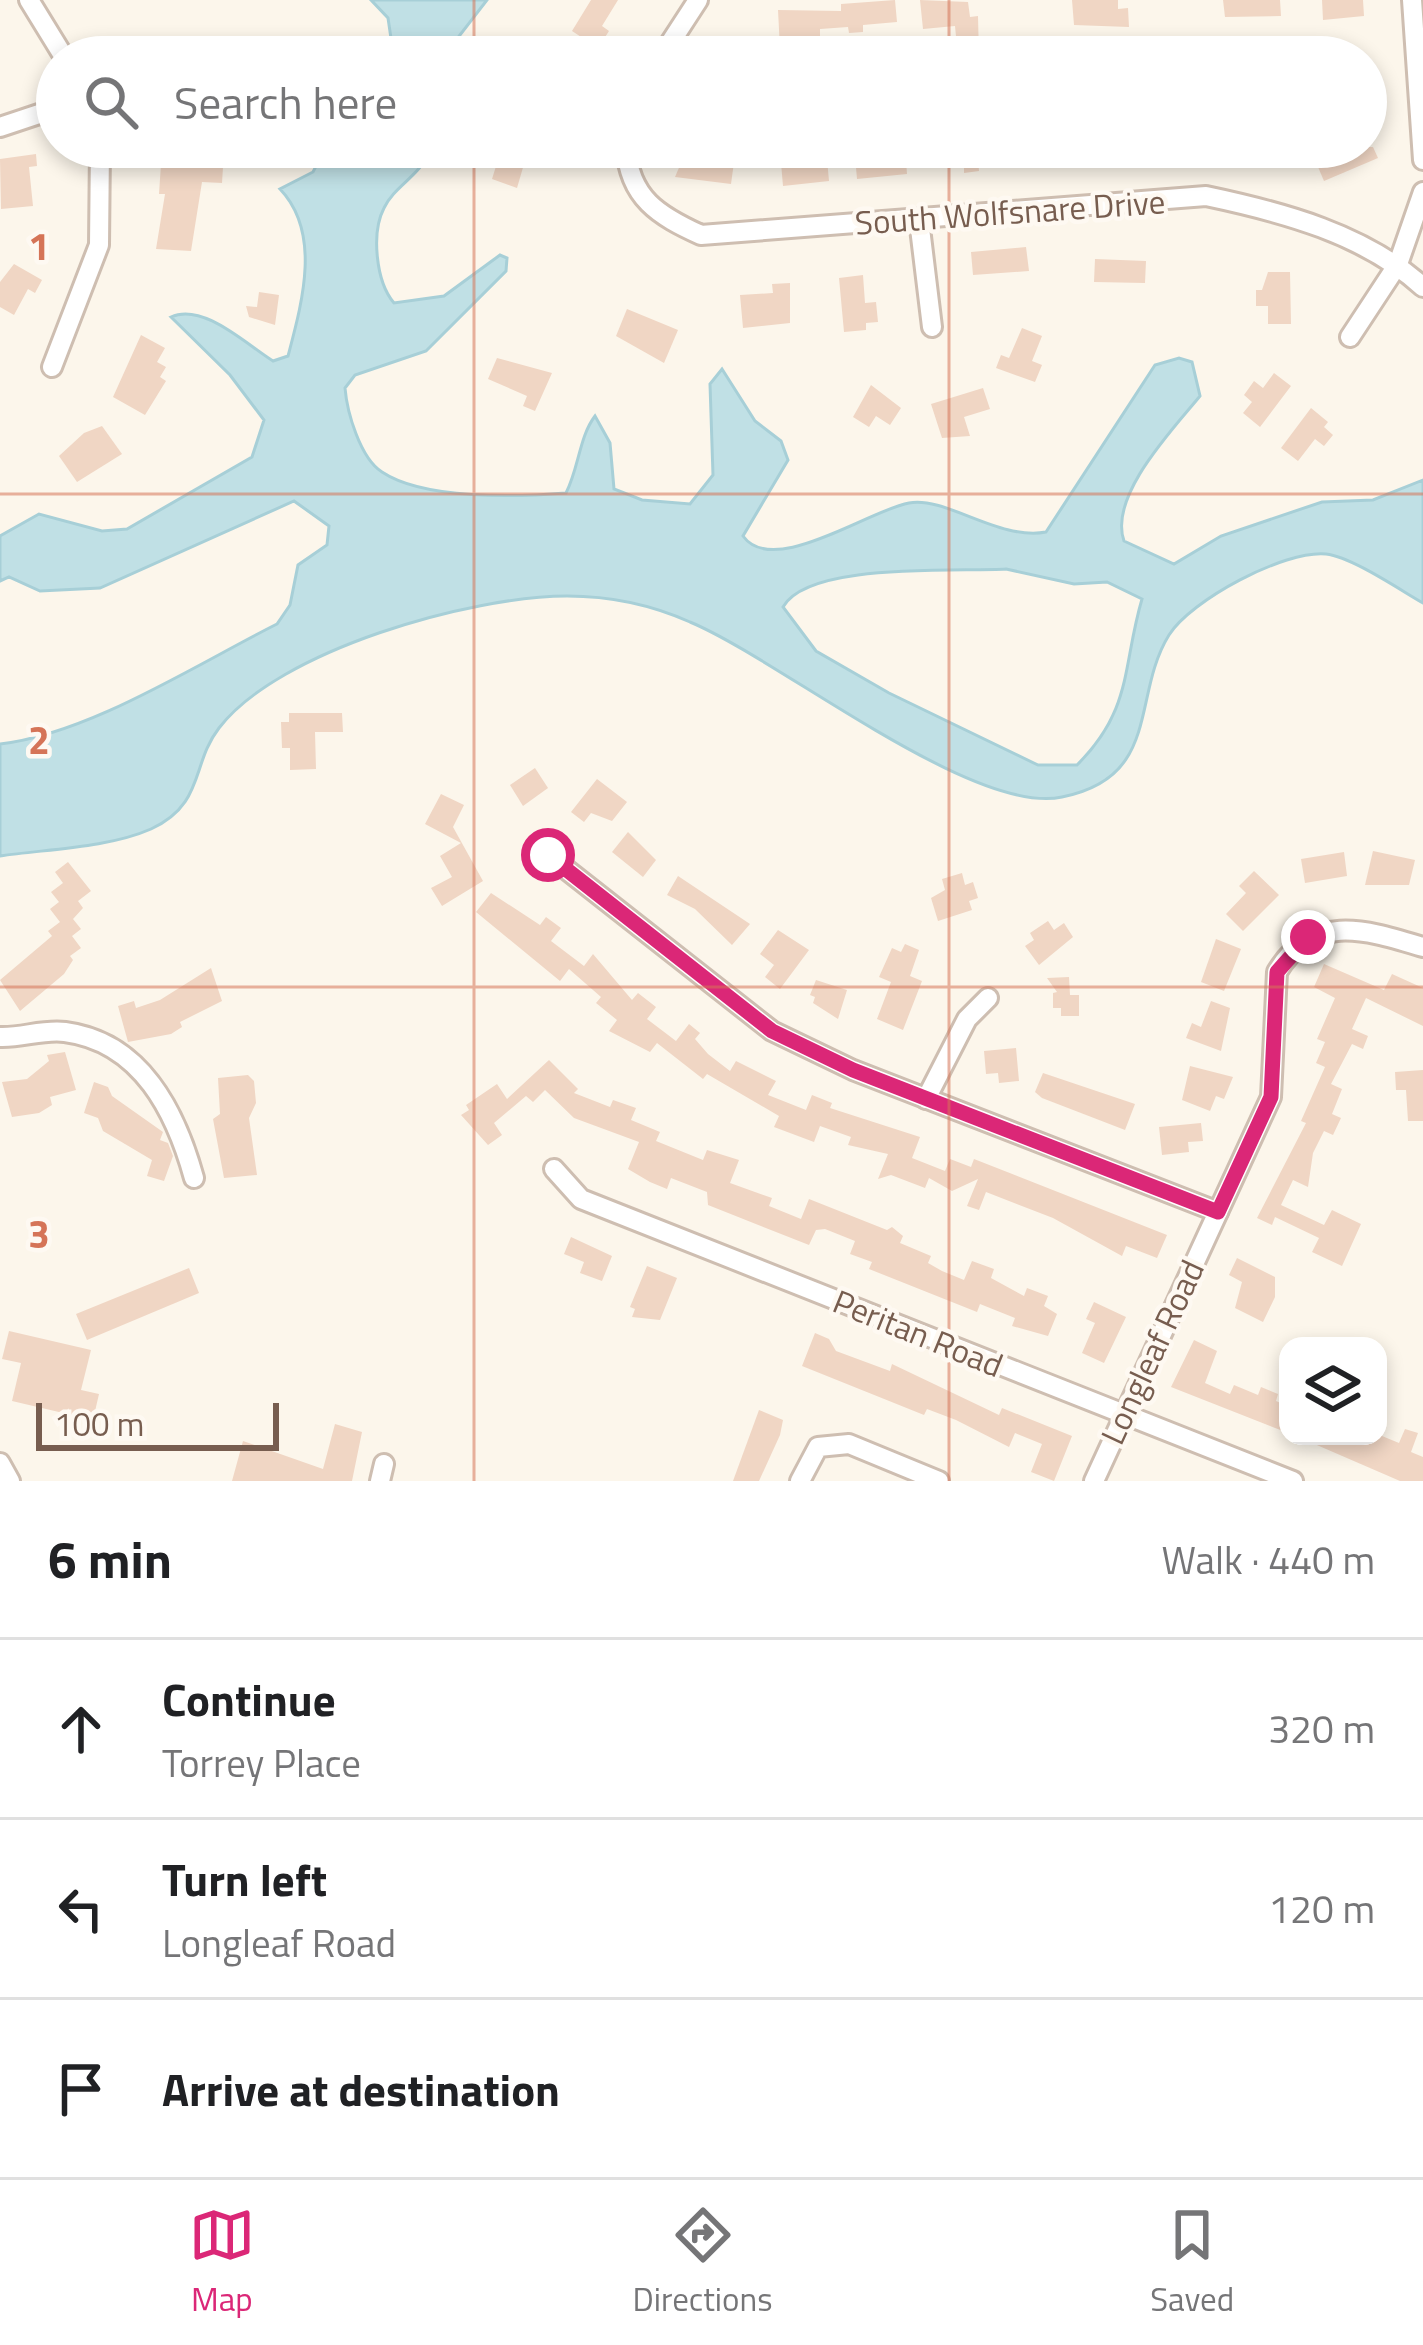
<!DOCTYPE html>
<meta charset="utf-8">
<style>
body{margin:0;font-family:"Titillium Web",sans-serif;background:#f6f6f6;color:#202124}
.controls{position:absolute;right:36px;bottom:36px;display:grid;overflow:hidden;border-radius:24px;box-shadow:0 6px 18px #0003}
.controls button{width:108px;height:108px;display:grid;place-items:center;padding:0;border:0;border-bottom:3px solid #e0e0e0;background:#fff;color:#202124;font:60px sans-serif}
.scale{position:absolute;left:36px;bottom:30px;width:243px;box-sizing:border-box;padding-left:12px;border:6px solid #775d4f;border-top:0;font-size:33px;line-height:42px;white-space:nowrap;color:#775d4f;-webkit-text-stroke:9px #fef9f2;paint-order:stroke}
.stop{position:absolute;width:36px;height:36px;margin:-27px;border:9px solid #db2777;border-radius:50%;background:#fff}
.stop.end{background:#db2777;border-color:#fff;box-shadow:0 3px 12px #0008}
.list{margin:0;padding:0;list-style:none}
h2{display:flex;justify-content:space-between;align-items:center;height:156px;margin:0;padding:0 48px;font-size:51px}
h2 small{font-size:39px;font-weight:400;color:#757577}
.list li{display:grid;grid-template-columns:78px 1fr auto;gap:36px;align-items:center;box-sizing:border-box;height:180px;padding:0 48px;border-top:3px solid #e0e0e0}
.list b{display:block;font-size:45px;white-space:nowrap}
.list p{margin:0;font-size:39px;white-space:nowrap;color:#757577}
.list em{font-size:39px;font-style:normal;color:#757577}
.icon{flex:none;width:66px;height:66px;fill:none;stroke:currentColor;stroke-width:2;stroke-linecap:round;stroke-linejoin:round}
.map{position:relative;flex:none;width:1423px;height:1481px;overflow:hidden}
.search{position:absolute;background:#fff;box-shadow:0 6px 18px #0003;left:36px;right:36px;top:36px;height:132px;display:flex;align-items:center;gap:30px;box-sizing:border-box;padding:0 42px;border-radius:66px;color:#757577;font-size:45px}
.sheet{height:696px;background:#fff}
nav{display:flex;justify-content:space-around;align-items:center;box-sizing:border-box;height:168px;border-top:3px solid #e0e0e0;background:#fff;font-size:33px;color:#757577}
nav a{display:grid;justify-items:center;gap:6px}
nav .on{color:#db2777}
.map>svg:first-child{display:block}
.water{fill:#c0e0e5;stroke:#a7cfd7;stroke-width:3;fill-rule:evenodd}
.building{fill:#f0d6c4}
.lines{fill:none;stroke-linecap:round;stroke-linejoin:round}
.street-casing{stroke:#cebeb1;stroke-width:24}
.street{stroke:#fff;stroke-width:18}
.route{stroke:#db2777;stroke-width:15}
.grid{fill:none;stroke:#d57457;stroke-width:3;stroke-opacity:0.55}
.labels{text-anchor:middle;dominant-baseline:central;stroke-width:9;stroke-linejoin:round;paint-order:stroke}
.street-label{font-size:33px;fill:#775d4f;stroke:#fef9f2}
.grid-label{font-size:39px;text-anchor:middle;font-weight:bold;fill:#d57457;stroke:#fef9f2;stroke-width:9;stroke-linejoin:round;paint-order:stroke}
</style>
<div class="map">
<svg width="1423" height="1481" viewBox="0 0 1423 1481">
<rect width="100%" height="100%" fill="#fcf6eb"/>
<g class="water">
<path d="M 371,0 L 487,0 L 443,57 L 385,57 L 392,45 L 388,18 Z"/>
<path d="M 326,147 L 432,147 C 420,177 395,185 384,208 C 371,233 376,282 394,303 L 444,296 L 500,255 L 507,258 L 506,271 L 426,351 L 355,375 L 345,388 C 347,412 360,458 382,472 C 424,500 517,497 566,493 C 579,468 579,437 595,416 L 610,443 L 614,489 L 642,500 L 690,504 L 713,475 L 710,384 L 722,369 L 755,421 L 781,441 L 788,460 L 743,536 C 773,578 869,510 909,503 C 946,496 999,541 1046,532 L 1155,365 L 1179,358 L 1192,362 L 1200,396 C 1174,428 1108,496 1124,541 L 1174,564 L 1221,536 L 1322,502 L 1373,500 L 1423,480 L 1423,603 C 1400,590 1352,557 1326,554 C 1284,550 1191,600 1169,635 C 1131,696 1162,777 1062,797 C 973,816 779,659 690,622 C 652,605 608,596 567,596 C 471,596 279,650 219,728 C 191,764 205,804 151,829 C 108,848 47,849 0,856 L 0,744 C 89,734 197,664 277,624 L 290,605 L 298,565 L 327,545 L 329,526 L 294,501 L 100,588 L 40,591 L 9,577 L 0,581 L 0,536 L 39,514 L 102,531 L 127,529 L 252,457 L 264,420 L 230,375 L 171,317 C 203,302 247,345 273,361 L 288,356 C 302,303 322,233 280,189 L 313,172 ZM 1006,569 L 1074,584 L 1107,582 L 1142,599 C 1122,667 1133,709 1077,765 L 1038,765 L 889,693 L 816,651 L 783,607 C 808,562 955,572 1006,569 Z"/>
</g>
<g class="building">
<path d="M 591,0 L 618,0 L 602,26 L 609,31 L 598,48 L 572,31 Z"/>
<path d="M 895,0 L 897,22 L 863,25 L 863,32 L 849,33 L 848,27 L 820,29 L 820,37 L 796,39 L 797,48 L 780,49 L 778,10 L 841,11 L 841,4 Z"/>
<path d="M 920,0 L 968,2 L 970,17 L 978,16 L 979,57 L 958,57 L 955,26 L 923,29 Z"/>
<path d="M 1072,0 L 1118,0 L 1118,9 L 1128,8 L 1129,27 L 1074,25 Z"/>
<path d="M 1223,0 L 1280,0 L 1281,16 L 1225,17 Z"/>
<path d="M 1322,0 L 1363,0 L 1364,16 L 1323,20 Z"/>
<path d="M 507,147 L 529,147 L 517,188 L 492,179 L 501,150 Z"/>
<path d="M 878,147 L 905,147 L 907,174 L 857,179 L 855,156 L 879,153 Z"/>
<path d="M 930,147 L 977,147 L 979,171 L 964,173 L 964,164 L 932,167 Z"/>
<path d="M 1003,147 L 1078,147 L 1079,156 L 1038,167 L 1037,159 L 1004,161 Z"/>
<path d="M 1345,147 L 1373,147 L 1378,158 L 1324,181 L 1315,160 Z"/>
<path d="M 36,154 L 37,166 L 29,167 L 33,206 L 1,209 L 0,159 Z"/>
<path d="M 684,156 L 734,162 L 731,184 L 675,177 Z"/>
<path d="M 827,159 L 829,181 L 783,186 L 781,163 Z"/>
<path d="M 161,164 L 223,167 L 222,183 L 202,182 L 191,251 L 156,249 L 165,194 L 159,194 Z"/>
<path d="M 1026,247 L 1029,271 L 973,275 L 971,252 Z"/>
<path d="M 1095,259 L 1146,261 L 1145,283 L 1094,282 Z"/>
<path d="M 14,264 L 42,280 L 35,293 L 28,289 L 14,315 L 0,307 L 0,282 Z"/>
<path d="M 1268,272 L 1290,272 L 1291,324 L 1268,324 L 1268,306 L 1256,306 L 1256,290 L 1262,290 Z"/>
<path d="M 863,275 L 865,303 L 876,302 L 878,322 L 866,323 L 866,330 L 844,332 L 839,278 Z"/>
<path d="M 790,283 L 790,323 L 743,328 L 740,295 L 773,293 L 772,284 Z"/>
<path d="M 259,292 L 279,295 L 275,325 L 249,317 L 246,306 L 257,307 Z"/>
<path d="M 627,309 L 678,330 L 664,363 L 616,336 Z"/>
<path d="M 1022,328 L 1042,336 L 1032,361 L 1042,365 L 1035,382 L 996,368 L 1001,355 L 1009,358 Z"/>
<path d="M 141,335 L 165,348 L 157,362 L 166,367 L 160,377 L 166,381 L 145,415 L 113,397 Z"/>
<path d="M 497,358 L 552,373 L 535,411 L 523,406 L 527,396 L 488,379 Z"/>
<path d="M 1274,373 L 1291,386 L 1260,427 L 1243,413 L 1252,402 L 1244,395 L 1254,381 L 1263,388 Z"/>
<path d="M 871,385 L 901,408 L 890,425 L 876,416 L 869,427 L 853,417 Z"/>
<path d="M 983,388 L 990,409 L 964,417 L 970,436 L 942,438 L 931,404 Z"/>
<path d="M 1311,408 L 1328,422 L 1324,427 L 1333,435 L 1324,446 L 1315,439 L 1298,461 L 1281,448 Z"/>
<path d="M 102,426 L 122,454 L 77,482 L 59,456 L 84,433 Z"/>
<path d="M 289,713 L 342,713 L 343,732 L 315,732 L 316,769 L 290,770 L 290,748 L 282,748 L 281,722 L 289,722 Z"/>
<path d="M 535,768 L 548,788 L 523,806 L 510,785 Z"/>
<path d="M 597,779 L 627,802 L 612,821 L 591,813 L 584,822 L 571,812 Z"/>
<path d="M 441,794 L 464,805 L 453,827 L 483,881 L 442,906 L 431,888 L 452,877 L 440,856 L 461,843 L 425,824 Z"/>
<path d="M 628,832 L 656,860 L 643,877 L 612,852 Z"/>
<path d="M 1373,851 L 1415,860 L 1409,885 L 1365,885 Z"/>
<path d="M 1344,852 L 1347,876 L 1305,883 L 1301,859 Z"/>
<path d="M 68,862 L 91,891 L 78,901 L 83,908 L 73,919 L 81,929 L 72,936 L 81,948 L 70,956 L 73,960 L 64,974 L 20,1011 L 0,980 L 52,936 L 48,931 L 60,922 L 50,909 L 59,902 L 51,892 L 63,883 L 55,872 Z"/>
<path d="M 1254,871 L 1279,895 L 1243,931 L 1226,914 L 1246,893 L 1239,886 Z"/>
<path d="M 962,873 L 965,885 L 973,882 L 978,898 L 969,901 L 972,910 L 938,921 L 931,898 L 945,890 L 942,879 Z"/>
<path d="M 678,876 L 750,924 L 732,945 L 695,909 L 667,895 Z"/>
<path d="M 491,893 L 540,925 L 546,917 L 561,928 L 551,941 L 584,966 L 593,954 L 632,1000 L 638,993 L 656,1007 L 647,1019 L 676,1041 L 689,1024 L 700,1033 L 695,1039 L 708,1054 L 730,1071 L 736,1061 L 776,1081 L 768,1095 L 806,1110 L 812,1095 L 832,1103 L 830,1108 L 920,1137 L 912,1158 L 945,1171 L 950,1159 L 971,1167 L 974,1159 L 1167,1235 L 1157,1258 L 1126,1246 L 1122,1256 L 1053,1218 L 986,1192 L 979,1210 L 967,1206 L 978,1179 L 952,1191 L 929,1178 L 925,1188 L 891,1175 L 878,1179 L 888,1154 L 848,1145 L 851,1137 L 820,1126 L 814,1142 L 774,1127 L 779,1116 L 707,1074 L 703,1079 L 657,1043 L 650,1052 L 609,1031 L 617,1020 L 596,1003 L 601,997 L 569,969 L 560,981 L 476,912 Z"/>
<path d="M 1048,921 L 1054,930 L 1064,923 L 1073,937 L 1039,965 L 1025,946 L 1034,940 L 1030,933 Z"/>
<path d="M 778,930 L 809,950 L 780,989 L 765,977 L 774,965 L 760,954 Z"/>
<path d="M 1216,939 L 1241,949 L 1224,991 L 1201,982 Z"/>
<path d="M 905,944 L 919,950 L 910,976 L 922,981 L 903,1030 L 877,1019 L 891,982 L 879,977 L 892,948 L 901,952 Z"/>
<path d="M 1324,964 L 1384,990 L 1392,974 L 1423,988 L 1423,1026 L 1366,998 L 1352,1029 L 1368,1036 L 1363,1049 L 1352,1044 L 1331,1084 L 1342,1089 L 1332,1114 L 1341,1118 L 1333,1135 L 1324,1131 L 1313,1153 L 1308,1187 L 1293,1180 L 1281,1205 L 1324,1225 L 1332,1210 L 1361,1224 L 1342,1266 L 1312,1252 L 1319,1238 L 1275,1217 L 1272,1225 L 1257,1218 L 1306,1123 L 1301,1121 L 1325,1067 L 1316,1063 L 1325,1042 L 1317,1039 L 1335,998 L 1314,987 Z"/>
<path d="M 211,968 L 222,1001 L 180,1022 L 182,1027 L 171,1034 L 128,1042 L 118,1006 L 134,1001 L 136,1008 L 160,1000 Z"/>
<path d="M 1069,977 L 1070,995 L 1079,995 L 1079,1016 L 1061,1016 L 1061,1008 L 1053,1008 L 1053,993 L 1057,992 L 1047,978 Z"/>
<path d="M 816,980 L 847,990 L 838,1019 L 813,1003 L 815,997 L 810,995 Z"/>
<path d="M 1211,1001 L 1230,1008 L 1221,1051 L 1186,1038 L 1192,1023 L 1201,1027 Z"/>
<path d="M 1016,1048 L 1019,1081 L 999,1083 L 998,1073 L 986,1074 L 984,1051 Z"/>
<path d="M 65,1052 L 76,1090 L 50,1097 L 52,1105 L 39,1113 L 12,1117 L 2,1082 L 27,1079 L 49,1061 L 47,1055 Z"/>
<path d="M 549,1060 L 578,1089 L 574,1093 L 610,1107 L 613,1100 L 636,1108 L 631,1120 L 660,1132 L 656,1141 L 703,1160 L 707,1150 L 739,1160 L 730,1183 L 772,1198 L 769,1206 L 801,1219 L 809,1199 L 887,1230 L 892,1227 L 903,1236 L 900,1243 L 931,1256 L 928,1263 L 942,1271 L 964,1280 L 972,1261 L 994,1269 L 991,1278 L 1024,1296 L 1027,1288 L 1048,1296 L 1044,1306 L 1057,1314 L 1048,1336 L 1012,1326 L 1015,1318 L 980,1304 L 977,1312 L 869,1269 L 872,1262 L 850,1254 L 855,1241 L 825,1229 L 816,1230 L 809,1245 L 708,1205 L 707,1192 L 671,1178 L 667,1189 L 650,1182 L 628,1169 L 639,1142 L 574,1118 L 545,1090 L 533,1102 L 526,1096 L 494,1123 L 502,1135 L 488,1145 L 461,1115 L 469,1110 L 466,1105 L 497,1084 L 507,1099 Z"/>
<path d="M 1190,1066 L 1233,1077 L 1224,1099 L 1216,1096 L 1210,1111 L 1182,1100 Z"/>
<path d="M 1423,1070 L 1423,1121 L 1408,1121 L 1406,1090 L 1396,1090 L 1395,1072 Z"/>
<path d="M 1043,1073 L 1135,1104 L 1125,1130 L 1042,1098 L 1035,1092 Z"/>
<path d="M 248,1075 L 254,1081 L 256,1103 L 249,1118 L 257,1175 L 224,1178 L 213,1119 L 220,1114 L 218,1078 Z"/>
<path d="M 94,1082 L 108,1087 L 112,1096 L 163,1132 L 160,1140 L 168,1143 L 173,1156 L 164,1181 L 147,1176 L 152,1160 L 103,1131 L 98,1118 L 84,1113 Z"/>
<path d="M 1201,1123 L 1203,1141 L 1188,1142 L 1189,1152 L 1162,1155 L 1159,1127 Z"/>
<path d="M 571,1237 L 612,1256 L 602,1281 L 580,1273 L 584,1262 L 564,1254 Z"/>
<path d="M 1237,1258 L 1275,1277 L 1275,1297 L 1263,1322 L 1235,1308 L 1242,1282 L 1229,1275 Z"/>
<path d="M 647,1266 L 677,1278 L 660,1320 L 632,1317 L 635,1309 L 630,1307 Z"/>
<path d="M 189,1268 L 199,1293 L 87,1340 L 76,1314 Z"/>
<path d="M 1094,1302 L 1126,1317 L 1104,1363 L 1082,1353 L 1095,1323 L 1086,1319 Z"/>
<path d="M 9,1331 L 91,1350 L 81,1390 L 99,1394 L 93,1420 L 12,1401 L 21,1363 L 2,1359 Z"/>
<path d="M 815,1333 L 829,1339 L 836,1351 L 890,1371 L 892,1364 L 999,1415 L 1002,1408 L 1072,1436 L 1054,1481 L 1031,1472 L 1042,1444 L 1015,1433 L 1009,1447 L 956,1420 L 927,1409 L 924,1415 L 802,1366 Z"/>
<path d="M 1194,1340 L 1217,1351 L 1205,1383 L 1230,1394 L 1234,1385 L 1258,1395 L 1261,1387 L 1278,1394 L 1276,1401 L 1288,1406 L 1288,1433 L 1171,1387 Z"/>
<path d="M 759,1410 L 783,1420 L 780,1435 L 759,1481 L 733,1481 Z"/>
<path d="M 335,1424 L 362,1432 L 352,1481 L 232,1481 L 243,1441 L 323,1469 Z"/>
<path d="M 1405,1429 L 1418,1433 L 1411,1452 L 1423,1457 L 1423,1481 L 1400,1481 L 1296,1436 L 1382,1436 L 1399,1443 Z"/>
</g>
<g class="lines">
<defs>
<g id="street">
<path d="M 29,0 L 64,57"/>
<path d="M 1412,0 L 1423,160"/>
<path d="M 661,57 L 698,0"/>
<path d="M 0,127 L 57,108"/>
<path d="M 626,147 C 629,198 659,216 701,235 L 1206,196 C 1282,212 1365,234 1423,287"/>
<path d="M 919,220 L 932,327"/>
<path d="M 1350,337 L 1398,264 L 1423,192"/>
<path d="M 52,367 L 99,245 L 100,147"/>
<path d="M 548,855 L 772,1031 L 853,1070 L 1218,1212"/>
<path d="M 0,1037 C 22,1038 43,1029 65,1032 C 142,1042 176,1113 194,1178"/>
<path d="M 926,1099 L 967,1019 L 988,998"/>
<path d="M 554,1169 L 581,1199 L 1293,1481"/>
<path d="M 0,1463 L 10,1481"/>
<path d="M 380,1481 L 384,1464"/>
<path d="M 800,1481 L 818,1447 L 849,1444 L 939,1481"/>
<path d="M 1094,1481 L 1271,1097 L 1277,972 C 1313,912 1366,930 1423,947"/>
</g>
</defs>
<use href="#street" class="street-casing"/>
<use href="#street" class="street"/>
</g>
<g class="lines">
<path class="route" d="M 548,855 L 772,1031 L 853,1070 L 1218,1212 L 1271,1097 L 1277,972 L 1308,937"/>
</g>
<path class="grid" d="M 474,0 L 474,57M 949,0 L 949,57M 474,147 L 474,1481M 949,147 L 949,1481M 0,494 L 1423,494M 0,987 L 1423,987"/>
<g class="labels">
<g class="street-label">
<text transform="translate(1010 212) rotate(-4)">South Wolfsnare Drive</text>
<text transform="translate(918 1333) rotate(22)">Peritan Road</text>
<text transform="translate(1152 1352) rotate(-65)">Longleaf Road</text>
</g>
</g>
<g class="grid-label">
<text x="39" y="260">1</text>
<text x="39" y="754">2</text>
<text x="39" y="1248">3</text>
</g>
</svg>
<div class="controls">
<button><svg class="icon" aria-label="layers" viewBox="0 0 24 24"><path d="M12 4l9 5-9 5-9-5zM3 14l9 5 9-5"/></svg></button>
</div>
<div class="scale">100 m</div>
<div class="stop" style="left:548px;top:855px"></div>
<div class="stop end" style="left:1308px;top:937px"></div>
<div class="search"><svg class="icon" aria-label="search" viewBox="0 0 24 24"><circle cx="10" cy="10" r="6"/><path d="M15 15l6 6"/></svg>Search here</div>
</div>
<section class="sheet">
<h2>6 min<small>Walk · 440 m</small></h2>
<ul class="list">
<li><svg class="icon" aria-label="ahead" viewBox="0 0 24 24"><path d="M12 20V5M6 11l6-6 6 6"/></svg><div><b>Continue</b><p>Torrey Place</p></div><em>320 m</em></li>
<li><svg class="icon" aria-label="left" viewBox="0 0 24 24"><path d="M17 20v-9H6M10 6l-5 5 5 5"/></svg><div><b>Turn left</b><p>Longleaf Road</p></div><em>120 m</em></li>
<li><svg class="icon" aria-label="arrive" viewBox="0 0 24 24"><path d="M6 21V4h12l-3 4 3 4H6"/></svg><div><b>Arrive at destination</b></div></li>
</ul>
</section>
<nav>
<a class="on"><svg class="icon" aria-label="map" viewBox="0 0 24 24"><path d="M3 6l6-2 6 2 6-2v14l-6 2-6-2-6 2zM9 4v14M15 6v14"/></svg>Map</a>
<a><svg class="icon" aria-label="directions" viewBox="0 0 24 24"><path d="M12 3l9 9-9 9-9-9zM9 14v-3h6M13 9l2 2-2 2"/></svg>Directions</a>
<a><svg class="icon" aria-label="saved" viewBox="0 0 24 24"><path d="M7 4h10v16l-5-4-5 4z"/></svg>Saved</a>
</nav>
